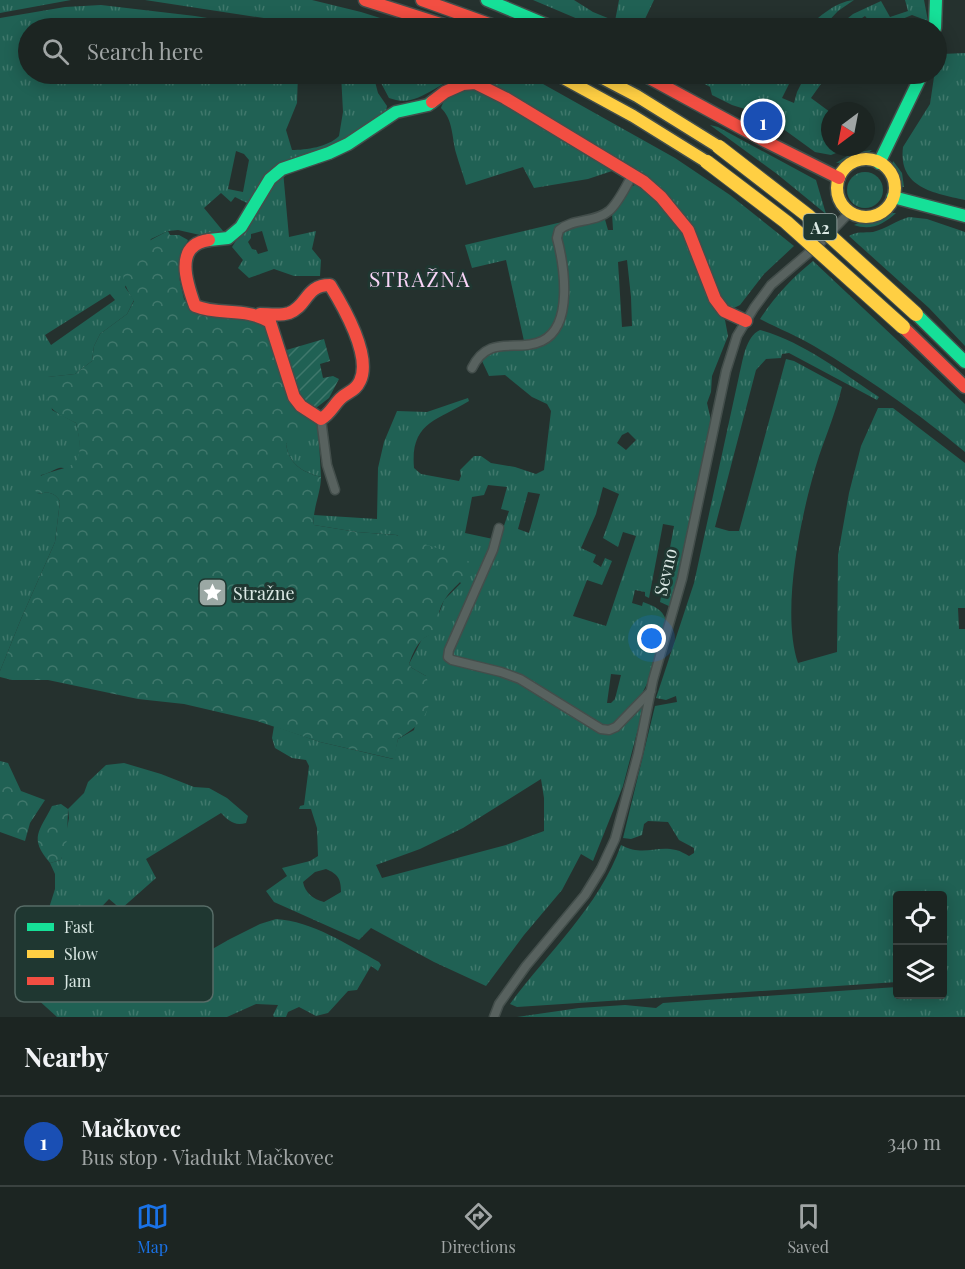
<!DOCTYPE html>
<meta charset="utf-8">
<style>
body{margin:0;font-family:"Playfair Display",serif;background:#29312f;color:#f1f3f6}
.controls{position:absolute;right:18px;bottom:18px;display:grid;overflow:hidden;border-radius:6px;box-shadow:0 3px 15px #0003}
.controls button{width:54px;height:54px;display:grid;place-items:center;padding:0;border:0;border-bottom:2px solid #3a4240;background:#1c2522;color:#f1f3f6;font:30px sans-serif}
.compass{position:absolute;left:821px;top:102px;width:54px;height:54px;border-radius:50%;background:#1c2522;box-shadow:0 3px 15px #0003;rotate:212deg}
.you{position:absolute;left:652px;top:639px;width:21px;height:21px;margin:-15px;border:4px solid #fff;border-radius:50%;background:#1a73e8;box-shadow:0 0 0 9px #1a73e833}
.badge{display:grid;place-items:center;width:39px;height:39px;border-radius:50%;background:#1a73e8;color:#fff;font-size:20px;font-weight:700}
.pin{position:absolute;translate:-50% -50%;border:3px solid #fff;box-shadow:0 2px 6px #0006}
.list{margin:0;padding:0;list-style:none}
h2{display:flex;justify-content:space-between;align-items:center;height:78px;margin:0;padding:0 24px;font-size:26px}
h2 small{font-size:20px;font-weight:400;color:#a0a5a5}
.list li{display:grid;grid-template-columns:39px 1fr auto;gap:18px;align-items:center;box-sizing:border-box;height:90px;padding:0 24px;border-top:2px solid #3a4240}
.list b{display:block;font-size:22px;white-space:nowrap}
.list p{margin:0;font-size:20px;white-space:nowrap;color:#a0a5a5}
.list em{font-size:20px;font-style:normal;color:#a0a5a5}
.icon{flex:none;width:33px;height:33px;fill:none;stroke:currentColor;stroke-width:2;stroke-linecap:round;stroke-linejoin:round}
.map{position:relative;flex:none;width:965px;height:1017px;overflow:hidden}
.search{position:absolute;background:#1c2522;box-shadow:0 3px 15px #0003;left:18px;right:18px;top:18px;height:66px;display:flex;align-items:center;gap:15px;box-sizing:border-box;padding:0 21px;border-radius:33px;color:#a0a5a5;font-size:22px}
.sheet{height:168px;background:#1c2522}
nav{display:flex;justify-content:space-around;align-items:center;box-sizing:border-box;height:84px;border-top:2px solid #3a4240;background:#1c2522;font-size:16px;color:#a0a5a5}
nav a{display:grid;justify-items:center;gap:3px}
nav .on{color:#1a73e8}
.map>svg:first-child{display:block}
.grass{fill:url(#grass-tufts);fill-rule:evenodd}
.forest{fill:url(#forest-crowns)}
.garden{fill:url(#garden-furrows)}
.lines{fill:none;stroke-linecap:round;stroke-linejoin:round}
.street-casing{stroke:#434e4b;stroke-width:11}
.fast-casing{stroke:#434e4b;stroke-width:15}
.slow-casing{stroke:#434e4b;stroke-width:15}
.jam-casing{stroke:#434e4b;stroke-width:15}
.street{stroke:#58625f;stroke-width:8}
.fast{stroke:#16e098;stroke-width:12}
.slow{stroke:#ffcf43;stroke-width:12}
.jam{stroke:#f24e42;stroke-width:12}
.slow-bridge-casing{stroke:#434e4b;stroke-width:16;stroke-linecap:butt}
.slow-bridge{stroke:#ffcf43;stroke-width:14}
.labels{text-anchor:middle;dominant-baseline:central;stroke-width:6;stroke-linejoin:round;paint-order:stroke}
.shield{fill:#1f3731;stroke:#a2b3ae;stroke-width:1.5}
.shield-label{font-size:16px;font-weight:bold;fill:#dae8e4}
.street-label{font-size:18px;fill:#dae8e4;stroke:#1f3731}
.poi-label{font-size:18px;fill:#dae8e4;stroke:#1f3731;text-anchor:start}
.quarter-label{font-size:21px;letter-spacing:1.5px;fill:#f9d6f9;stroke:#1f3731}
.key{fill:#1f3731;stroke:#576c67;stroke-width:1.5}
.key-label{font-size:16px;fill:#dae8e4}
</style>
<div class="map">
<svg width="965" height="1017" viewBox="0 0 965 1017">
<defs>
<pattern id="grass-tufts" width="24" height="20" patternUnits="userSpaceOnUse" patternTransform="scale(1.5)"><rect width="24" height="20" fill="#206154"/><path d="M3 7l-1-3M5 7V3M7 7l1-3M15 17l-1-3M17 17v-4M19 17l1-3" fill="none" stroke="#40786c"/></pattern>
<pattern id="forest-crowns" width="20" height="18" patternUnits="userSpaceOnUse" patternTransform="scale(1.5)"><rect width="20" height="18" fill="#206154"/><path d="M2 6a3 3 0 1 1 6 0M12 15a3 3 0 1 1 6 0" fill="none" stroke="#40786c"/></pattern>
<pattern id="garden-furrows" width="10" height="10" patternUnits="userSpaceOnUse" patternTransform="scale(1.5)"><rect width="10" height="10" fill="#206154"/><path d="M-1 1l2-2M0 10L10 0M9 11l2-2" fill="none" stroke="#40786c"/></pattern>
</defs>
<rect width="100%" height="100%" fill="#25312e"/>
<g class="grass">
<path d="M 0,0 L 71,0 L 0,13 Z"/>
<path d="M 145,0 L 312,0 L 361,12 L 412,28 L 311,28 L 283,21 Z"/>
<path d="M 533,0 L 574,0 L 593,12 L 615,21 L 619,0 L 654,0 L 645,19 L 633,25 L 631,28 L 599,28 Z"/>
<path d="M 854,0 L 838,11 L 822,28 L 806,28 C 820,17 834,2 854,0 Z"/>
<path d="M 905,0 L 924,0 L 928,21 L 912,15 L 880,28 L 863,28 L 870,22 L 865,16 L 847,28 L 836,28 L 853,14 L 881,1 L 890,17 L 908,11 Z"/>
<path d="M 101,5 L 195,16 L 268,28 L 28,28 L 28,74 L 298,74 L 297,103 L 286,130 L 292,150 C 306,150 328,147 339,136 L 343,112 L 341,74 L 373,74 L 378,93 L 387,106 L 386,112 L 339,143 L 282,163 L 251,205 L 235,197 L 231,202 L 221,193 L 204,208 L 223,231 L 200,235 L 178,230 L 168,231 L 151,239 L 125,287 L 134,300 L 127,314 L 100,334 L 94,346 L 92,361 L 75,374 L 48,377 L 52,410 L 76,423 C 79,435 86,462 69,468 C 66,469 62,467 59,468 C 53,470 48,474 41,475 L 37,494 C 48,492 53,491 60,501 L 55,542 L 21,619 L 0,671 L 0,18 L 65,7 ZM 236,151 L 244,154 L 249,160 L 243,192 L 228,189 ZM 110,294 L 115,300 L 51,345 L 45,335 Z"/>
<path d="M 965,53 L 965,200 C 934,193 898,188 903,147 L 930,104 L 934,77 L 942,54 Z"/>
<path d="M 379,74 L 463,74 C 445,80 422,101 403,101 C 399,101 393,99 389,98 L 381,83 Z"/>
<path d="M 466,74 L 527,75 L 675,158 L 730,195 L 794,246 L 764,274 L 740,305 L 730,310 L 720,301 L 688,222 L 673,202 L 643,174 L 537,110 Z"/>
<path d="M 687,74 L 794,74 L 782,98 L 794,103 L 797,92 L 806,74 L 828,74 L 811,98 L 830,112 L 830,147 L 851,147 L 831,155 L 815,152 L 764,115 L 732,105 L 712,95 L 710,87 Z"/>
<path d="M 471,87 L 511,106 L 612,168 L 612,171 L 588,179 L 534,188 L 523,167 L 466,185 C 463,174 459,164 456,153 C 452,138 453,119 441,108 C 446,93 457,91 471,87 Z"/>
<path d="M 710,125 L 718,127 L 816,180 L 826,214 L 777,174 Z"/>
<path d="M 872,150 C 864,157 847,163 836,163 L 852,153 Z"/>
<path d="M 893,161 L 902,173 L 904,187 L 899,186 L 891,169 Z"/>
<path d="M 283,171 L 289,237 L 316,231 L 312,249 L 321,260 L 320,276 L 294,276 L 274,269 L 249,278 L 238,268 L 243,260 L 232,247 L 264,196 ZM 262,231 L 268,251 L 258,254 L 256,250 L 252,249 L 248,242 L 251,238 L 251,234 Z"/>
<circle cx="865" cy="190" r="18"/>
<path d="M 637,184 L 654,197 L 684,233 L 715,309 L 725,320 L 728,336 L 712,376 L 711,392 L 707,403 L 711,421 L 671,607 L 660,602 L 674,526 L 663,524 L 649,598 L 645,596 L 645,592 L 635,590 L 632,603 L 642,606 L 643,602 C 654,606 662,609 666,620 C 657,654 651,695 621,718 C 614,724 610,727 600,724 L 529,681 L 452,656 L 452,651 L 497,546 L 509,511 L 501,509 L 507,487 L 488,485 L 484,495 L 472,497 L 465,533 L 493,539 L 444,654 L 444,660 L 450,664 L 509,677 L 607,731 L 640,706 L 644,706 L 623,786 L 593,861 L 581,854 L 562,890 L 524,935 L 486,986 L 434,962 L 371,928 L 359,940 L 274,902 L 266,891 L 287,876 L 282,868 L 310,861 L 318,856 L 317,828 L 311,809 L 299,809 L 300,806 L 304,805 L 309,766 L 306,760 L 292,758 L 275,748 L 272,738 L 274,726 L 320,742 L 393,759 L 398,739 L 414,730 L 426,676 L 412,668 L 409,664 L 422,639 L 432,633 L 444,600 L 461,583 L 397,535 L 357,532 L 314,525 L 314,515 L 377,519 L 378,468 L 384,442 L 397,411 L 427,412 L 468,398 L 469,401 C 437,421 410,422 414,468 L 421,474 L 459,481 L 461,476 L 460,470 L 474,456 L 481,456 L 491,463 L 515,467 L 536,474 L 544,470 L 551,411 L 547,404 L 532,397 L 505,375 L 489,376 L 482,361 C 492,341 518,351 535,345 C 543,342 557,325 563,319 L 560,237 L 567,227 L 604,216 L 608,230 L 613,230 L 612,213 L 630,187 ZM 627,260 L 631,297 L 632,326 L 622,327 L 618,262 ZM 628,432 L 636,440 L 626,450 L 617,443 L 622,435 ZM 603,487 L 619,494 L 603,538 L 618,547 L 623,532 L 636,536 L 606,626 L 573,616 L 587,580 L 602,585 L 612,561 L 605,558 L 601,567 L 593,562 L 596,555 L 581,548 L 596,514 ZM 528,492 L 540,494 L 529,533 L 518,529 ZM 611,674 L 621,675 L 615,699 L 611,703 L 607,703 ZM 541,779 L 544,798 L 544,831 L 506,845 L 382,878 L 376,865 L 420,849 L 463,828 ZM 326,869 C 338,874 341,879 341,892 L 324,902 C 313,899 305,893 303,882 L 315,872 Z"/>
<path d="M 889,213 L 896,213 C 884,224 871,231 854,225 C 864,220 877,218 889,213 Z"/>
<path d="M 909,217 L 927,219 L 965,232 L 965,346 L 929,308 L 849,236 C 857,231 864,233 873,232 C 886,229 897,220 909,217 Z"/>
<path d="M 562,222 C 562,235 559,249 559,263 C 559,294 568,337 524,341 L 506,260 L 472,268 L 465,245 Z"/>
<path d="M 813,261 L 965,404 L 965,452 C 920,414 864,376 814,346 C 797,336 777,328 760,319 C 775,296 791,279 813,261 Z"/>
<path d="M 760,330 C 804,342 842,373 879,397 L 877,400 L 789,353 L 782,354 L 781,358 L 766,359 L 756,370 L 715,527 L 729,531 L 739,531 L 786,359 L 794,361 L 842,387 C 836,411 827,433 819,456 C 802,509 780,610 798,663 L 837,652 L 838,555 L 849,493 L 861,446 L 878,408 L 893,408 L 965,463 L 965,608 L 958,608 L 959,629 L 965,629 L 965,1017 L 517,1017 L 579,1008 L 625,1005 L 656,1008 L 663,1003 L 897,987 L 898,994 L 942,994 L 942,896 L 898,896 L 897,982 L 517,1007 L 510,1004 C 548,952 599,907 621,845 C 644,857 655,845 676,850 C 681,851 685,854 689,856 L 694,853 L 694,848 L 679,840 L 668,822 L 648,821 L 644,824 L 642,835 L 631,839 L 623,838 L 655,706 L 677,702 L 676,696 L 666,700 L 656,698 L 694,583 L 739,376 C 743,361 745,337 760,330 Z"/>
<path d="M 305,412 L 318,423 L 321,477 C 302,472 289,464 286,444 Z"/>
<path d="M 124,763 L 161,774 L 194,787 L 209,788 L 227,798 L 248,816 L 246,823 C 234,826 229,821 221,813 L 146,859 L 156,878 L 121,909 L 109,899 L 88,921 L 95,932 L 89,940 L 77,948 L 80,967 C 67,970 46,980 36,980 L 31,975 L 31,965 L 55,889 L 55,874 L 50,863 L 61,860 L 69,818 L 68,809 L 84,793 L 88,782 L 106,765 Z"/>
<path d="M 276,919 C 312,921 348,945 379,962 L 381,965 L 378,971 L 371,966 L 357,990 L 348,991 L 328,1013 L 316,1016 L 299,1007 L 288,1012 L 286,1017 L 274,1017 L 273,1015 L 278,1005 L 256,1004 L 227,1017 L 57,1017 L 35,997 L 48,984 L 66,978 L 86,977 L 138,986 L 149,985 L 230,939 L 260,924 Z"/>
</g>
<g class="forest">
<path d="M 168,231 L 170,235 L 179,235 L 188,240 L 179,261 L 179,277 L 184,299 L 191,309 L 200,315 L 233,314 L 265,322 L 305,412 L 300,434 L 291,438 L 286,444 C 289,464 302,472 321,477 C 321,493 312,510 314,525 L 357,532 L 396,535 L 449,552 L 472,563 L 473,569 C 461,583 442,595 439,614 L 446,620 L 446,632 C 423,633 417,642 409,664 L 412,668 L 426,676 C 437,706 424,724 398,739 L 394,759 L 320,742 L 257,721 L 184,704 L 138,699 L 48,680 L 12,680 L 0,677 L 0,671 L 21,619 L 55,542 L 60,501 C 53,491 48,492 37,494 L 31,481 C 65,460 89,479 76,423 C 53,412 44,407 43,381 L 47,377 L 75,374 L 92,361 L 94,346 L 100,334 L 127,314 L 134,301 C 107,261 134,248 168,231 Z"/>
<path d="M 0,761 L 8,763 L 21,791 L 45,800 L 30,823 L 25,841 L 0,832 Z"/>
<path d="M 61,804 L 68,809 L 67,840 L 61,860 L 50,863 C 28,837 40,831 52,806 Z"/>
</g>
<path class="garden" d="M 324,339 L 330,361 L 320,364 L 323,378 L 333,376 L 339,379 L 329,398 L 316,408 C 292,400 289,373 283,351 Z"/>
<g class="lines">
<defs>
<g id="street">
<path d="M 472,368 C 489,333 517,353 542,341 C 574,326 564,265 557,238 L 559,230 C 573,218 595,223 609,211 C 619,202 626,186 633,174"/>
<path d="M 321,419 L 327,465 L 335,490"/>
<path d="M 499,528 L 493,550 L 449,650 L 448,657 L 452,660 L 501,672 L 520,679 L 601,729 L 609,730 L 616,727 L 651,691"/>
<path d="M 494,1017 L 499,1004 L 526,966 L 585,895 L 601,869 L 615,839 L 638,754 L 653,680 L 682,579 L 726,371 L 737,336 L 754,308 L 771,285 L 819,244 L 850,212"/>
</g>
<g id="fast">
<path d="M 487,0 L 554,28"/>
<path d="M 935,28 L 936,0"/>
<path d="M 879,163 L 922,74"/>
<path d="M 893,197 L 965,216"/>
<path d="M 209,240 L 228,238 L 241,227 L 270,179 L 282,169 L 329,153 L 348,144 L 396,112 L 428,105 L 432,102"/>
<path d="M 916,314 L 965,362"/>
</g>
<g id="slow">
<path d="M 556,74 L 633,116 L 707,162"/>
<path d="M 595,74 L 637,96 L 719,147"/>
<circle cx="866" cy="188" r="29"/>
</g>
<g id="jam">
<path d="M 365,0 L 453,28"/>
<path d="M 422,0 L 500,28"/>
<path d="M 642,74 L 767,142 L 839,178"/>
<path d="M 432,102 L 445,92 L 463,84 L 475,83 L 505,98 L 644,182 L 661,197 L 688,230 L 715,299 L 724,311 L 746,321"/>
<path d="M 209,240 C 173,245 187,284 195,306 C 220,316 246,307 270,322 L 294,397 L 301,406 L 321,419 C 330,414 333,406 340,399 C 348,391 355,392 360,381 C 372,356 343,306 330,285 C 305,285 308,306 289,313 C 280,316 269,314 260,314"/>
<path d="M 903,327 L 965,387"/>
</g>
</defs>
<use href="#street" class="street-casing"/>
<use href="#fast" class="fast-casing"/>
<use href="#slow" class="slow-casing"/>
<use href="#jam" class="jam-casing"/>
<use href="#street" class="street"/>
<use href="#fast" class="fast"/>
<use href="#slow" class="slow"/>
<use href="#jam" class="jam"/>
<defs>
<g id="slow-bridge">
<path d="M 719,147 L 807,215 L 916,314"/>
<path d="M 707,162 L 786,222 L 903,327"/>
</g>
</defs>
<use href="#slow-bridge" class="slow-bridge-casing"/>
<use href="#slow-bridge" class="slow-bridge"/>
</g>
<defs>
<symbol id="sight-square" viewBox="-11 -11 22 22"><rect x="-9" y="-9" width="18" height="18" rx="4" fill="#9ba8a4" stroke="#1f3731"/><path d="M0-6L1.8-2.2L6-1.7L2.9 1.2L3.7 5.4L0 3.3L-3.7 5.4L-2.9 1.2L-6-1.7L-1.8-2.2Z" fill="#fff"/></symbol>
</defs>
<g fill-rule="evenodd">
<use href="#sight-square" x="196" y="576" width="33" height="33"/>
</g>
<g class="labels">
<rect class="shield" x="803.5" y="214" width="33" height="26" rx="4.5"/>
<g class="shield-label">
<text x="820" y="227">A2</text>
</g>
<g class="street-label">
<text transform="translate(665 572) rotate(-77)">Sevno</text>
</g>
<g class="poi-label">
<text x="233" y="593">Stražne</text>
</g>
<g class="quarter-label">
<text x="420" y="278">STRAŽNA</text>
</g>
</g>
<rect x="15" y="906" width="198" height="96" rx="9" class="key"/>
<rect x="27" y="923" width="27" height="8" fill="#16e098"/>
<rect x="27" y="950" width="27" height="8" fill="#ffcf43"/>
<rect x="27" y="977" width="27" height="8" fill="#f24e42"/>
<g class="key-label">
<text x="64" y="933">Fast</text>
<text x="64" y="960">Slow</text>
<text x="64" y="987">Jam</text>
</g>
</svg>
<div class="controls">
<button><svg class="icon" aria-label="locate" viewBox="0 0 24 24"><circle cx="12" cy="12" r="6"/><path d="M12 2v4M12 18v4M2 12h4M18 12h4"/></svg></button>
<button><svg class="icon" aria-label="layers" viewBox="0 0 24 24"><path d="M12 4l9 5-9 5-9-5zM3 14l9 5 9-5"/></svg></button>
</div>
<svg class="compass" viewBox="-18 -18 36 36"><path d="M0-13l5 13h-10z" fill="#e53935"/><path d="M0 13l5-13h-10z" fill="#a0a5a5"/></svg>
<div class="you"></div>
<div class="pin badge" style="left:763px;top:121px;background:#1a4fb4">1</div>
<div class="search"><svg class="icon" aria-label="search" viewBox="0 0 24 24"><circle cx="10" cy="10" r="6"/><path d="M15 15l6 6"/></svg>Search here</div>
</div>
<section class="sheet">
<h2>Nearby<small></small></h2>
<ul class="list">
<li><span class="badge" style="background:#1a4fb4">1</span><div><b>Mačkovec</b><p>Bus stop · Viadukt Mačkovec</p></div><em>340 m</em></li>
</ul>
</section>
<nav>
<a class="on"><svg class="icon" aria-label="map" viewBox="0 0 24 24"><path d="M3 6l6-2 6 2 6-2v14l-6 2-6-2-6 2zM9 4v14M15 6v14"/></svg>Map</a>
<a><svg class="icon" aria-label="directions" viewBox="0 0 24 24"><path d="M12 3l9 9-9 9-9-9zM9 14v-3h6M13 9l2 2-2 2"/></svg>Directions</a>
<a><svg class="icon" aria-label="saved" viewBox="0 0 24 24"><path d="M7 4h10v16l-5-4-5 4z"/></svg>Saved</a>
</nav>
